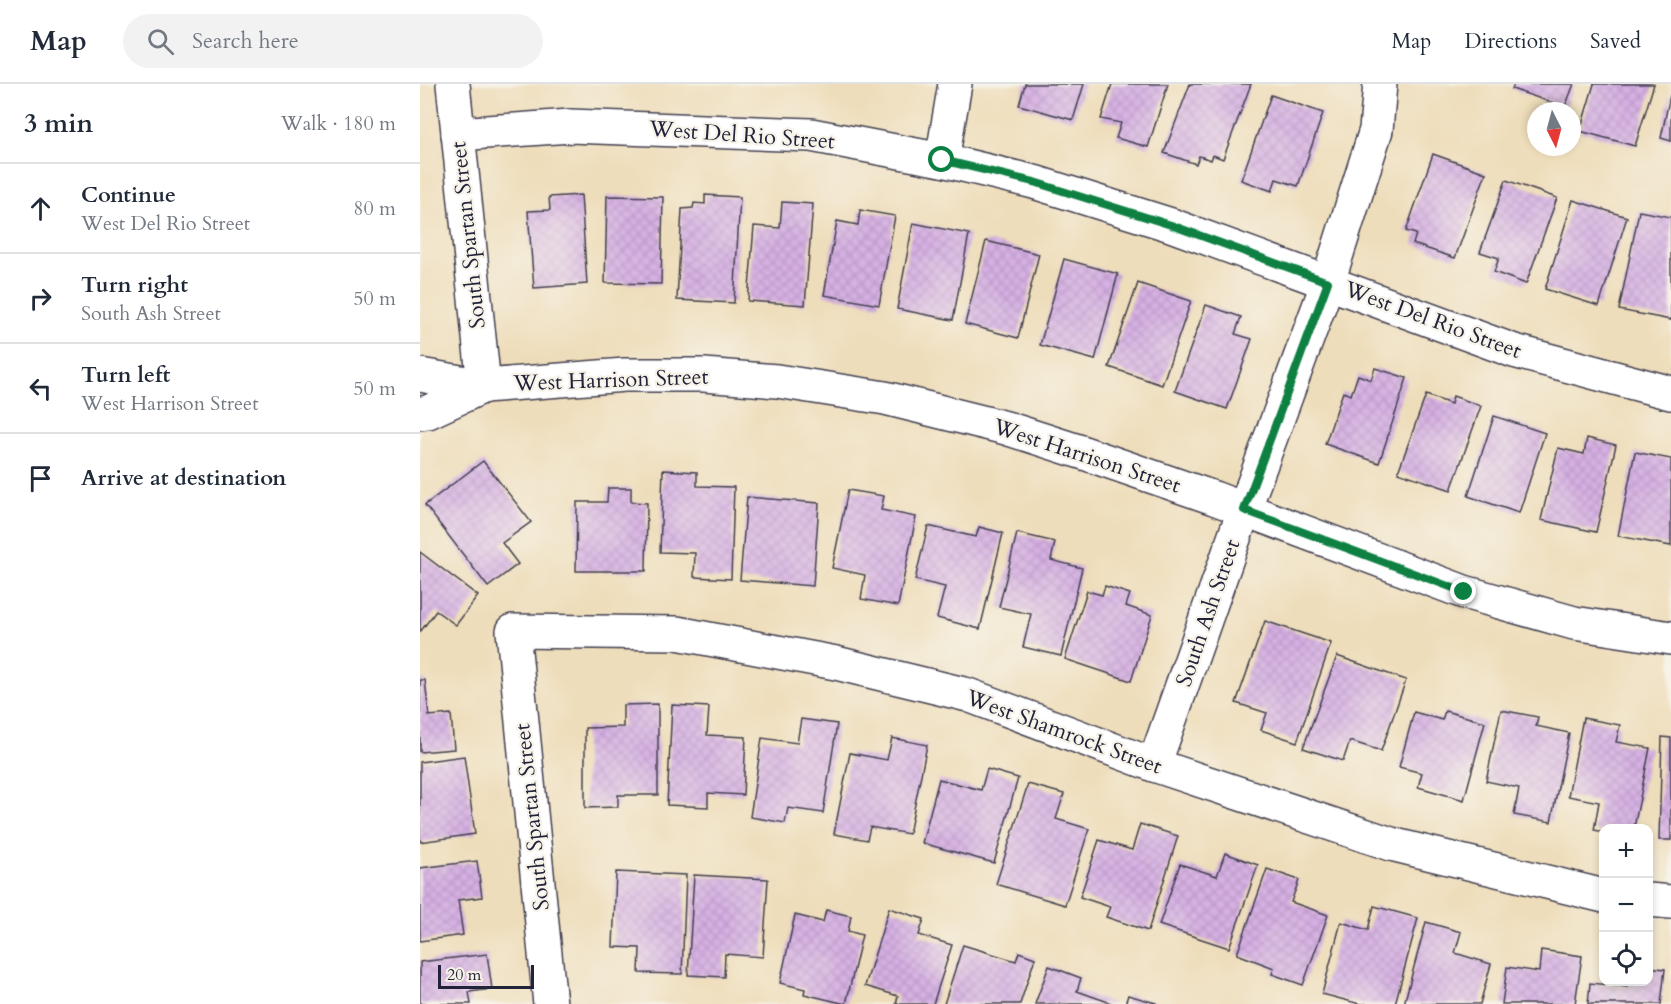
<!DOCTYPE html>
<meta charset="utf-8">
<style>
body{margin:0;font-family:Cardo,serif;background:#f2f2f3;color:#1f2937}
.controls{position:absolute;right:18px;bottom:18px;display:grid;overflow:hidden;border-radius:12px;box-shadow:0 3px 9px #0003}
.controls button{width:54px;height:54px;display:grid;place-items:center;padding:0;border:0;border-bottom:2px solid #e0e1e3;background:#fff;color:#1f2937;font:30px sans-serif}
.compass{position:absolute;left:1107px;top:18px;width:54px;height:54px;border-radius:50%;background:#fff;box-shadow:0 3px 9px #0003;rotate:174deg}
.scale{position:absolute;left:18px;bottom:15px;width:96px;box-sizing:border-box;padding-left:6px;border:3px solid #22223b;border-top:0;font-size:16px;line-height:21px;white-space:nowrap;color:#22223b;-webkit-text-stroke:4px #f7f3e8;paint-order:stroke}
.stop{position:absolute;width:18px;height:18px;margin:-14px;border:4px solid #0b8043;border-radius:50%;background:#fff}
.stop.end{background:#0b8043;border-color:#fff;box-shadow:0 2px 6px #0008}
.list{margin:0;padding:0;list-style:none}
h2{display:flex;justify-content:space-between;align-items:center;height:78px;margin:0;padding:0 24px;font-size:26px}
h2 small{font-size:20px;font-weight:400;color:#747a83}
.list li{display:grid;grid-template-columns:39px 1fr auto;gap:18px;align-items:center;box-sizing:border-box;height:90px;padding:0 24px;border-top:2px solid #e0e1e3}
.list b{display:block;font-size:22px;white-space:nowrap}
.list p{margin:0;font-size:20px;white-space:nowrap;color:#747a83}
.list em{font-size:20px;font-style:normal;color:#747a83}
.icon{flex:none;width:33px;height:33px;fill:none;stroke:currentColor;stroke-width:2;stroke-linecap:round;stroke-linejoin:round}
.map{position:relative;flex:none;width:1251px;height:920px;overflow:hidden}
header{display:flex;align-items:center;gap:36px;box-sizing:border-box;height:84px;padding:0 30px;background:#fff;border-bottom:2px solid #e0e1e3}
header strong{font-size:28px}
nav{display:flex;gap:33px;margin-inline-start:auto;font-size:21px}
.search{width:420px;height:54px;background:#f2f2f3;display:flex;align-items:center;gap:15px;box-sizing:border-box;padding:0 21px;border-radius:33px;color:#747a83;font-size:22px}
main{display:flex}
aside{flex:1;background:#fff}
.map>svg:first-child{display:block}
.building{fill:url(#building-cross-hatch)}
.lines{fill:none;stroke-linecap:round;stroke-linejoin:round}
.minor-casing{stroke:#413e4e;stroke-width:36}
.tertiary-casing{stroke:#413e4e;stroke-width:36}
.minor{stroke:#fff;stroke-width:33}
.tertiary{stroke:#fff;stroke-width:33}
.route{stroke:#0b8043;stroke-width:8}
.labels{text-anchor:middle;dominant-baseline:central;stroke-width:4.5;stroke-linejoin:round;paint-order:stroke}
.street-label{font-size:22px;fill:#22223b;stroke:#f7f3e8}
</style>
<header>
<strong>Map</strong>
<div class="search"><svg class="icon" aria-label="search" viewBox="0 0 24 24"><circle cx="10" cy="10" r="6"/><path d="M15 15l6 6"/></svg>Search here</div>
<nav><a>Map</a><a>Directions</a><a>Saved</a></nav>
</header>
<main>
<aside>
<h2>3 min<small>Walk · 180 m</small></h2>
<ul class="list">
<li><svg class="icon" aria-label="ahead" viewBox="0 0 24 24"><path d="M12 20V5M6 11l6-6 6 6"/></svg><div><b>Continue</b><p>West Del Rio Street</p></div><em>80 m</em></li>
<li><svg class="icon" aria-label="right" viewBox="0 0 24 24"><path d="M7 20v-9h11M14 6l5 5-5 5"/></svg><div><b>Turn right</b><p>South Ash Street</p></div><em>50 m</em></li>
<li><svg class="icon" aria-label="left" viewBox="0 0 24 24"><path d="M17 20v-9H6M10 6l-5 5 5 5"/></svg><div><b>Turn left</b><p>West Harrison Street</p></div><em>50 m</em></li>
<li><svg class="icon" aria-label="arrive" viewBox="0 0 24 24"><path d="M6 21V4h12l-3 4 3 4H6"/></svg><div><b>Arrive at destination</b></div></li>
</ul>
</aside>
<div class="map">
<svg width="1251" height="920" viewBox="0 0 1251 920">
<defs>
<pattern id="building-cross-hatch" width="8" height="8" patternUnits="userSpaceOnUse" patternTransform="scale(1.5)"><rect width="8" height="8" fill="#d6b0e3"/><path d="M0 0l8 8M0 8l8-8" fill="none" stroke="#b797c4"/></pattern>
</defs>
<rect width="100%" height="100%" fill="#f7f3e8"/>
<filter id="ink" filterUnits="userSpaceOnUse"><feTurbulence type="fractalNoise" baseFrequency=".0167" numOctaves="2"/><feDisplacementMap in="SourceGraphic" scale="12" xChannelSelector="R" yChannelSelector="G"/><feConvolveMatrix kernelMatrix="1 2 1 2 8 2 1 2 1" color-interpolation-filters="sRGB"/></filter>
<filter id="wash" filterUnits="userSpaceOnUse"><feTurbulence type="fractalNoise" baseFrequency=".008" numOctaves="4" result="noise"/><feDisplacementMap in="SourceGraphic" scale="24" xChannelSelector="R" yChannelSelector="G"/><feGaussianBlur stdDeviation="1.35" result="paint"/><feColorMatrix in="noise" values="0 0 0 0 0 0 0 0 0 0 0 0 0 0 0 0 0 1.4 0 .05"/><feComposite in="paint" operator="in"/></filter>
<g filter="url(#wash)">
<rect width="100%" height="100%" fill="#eeddba"/>
<g id="blocks">
<g class="building">
<path d="M 605,0 L 664,0 L 653,36 L 599,21 Z"/>
<path d="M 692,0 L 748,0 L 728,63 L 696,54 L 701,39 L 681,35 Z"/>
<path d="M 770,0 L 831,0 L 803,75 L 793,71 L 791,76 L 779,72 L 776,80 L 744,69 Z"/>
<path d="M 1094,0 L 1154,0 L 1145,23 L 1092,5 Z"/>
<path d="M 1174,0 L 1234,0 L 1215,62 L 1160,47 Z"/>
<path d="M 851,11 L 903,29 L 878,102 L 856,95 L 852,107 L 821,96 Z"/>
<path d="M 1250,11 L 1251,11 L 1251,57 L 1241,54 Z"/>
<path d="M 1013,70 L 1066,89 L 1035,174 L 993,160 L 996,150 L 986,147 Z"/>
<path d="M 1086,96 L 1137,114 L 1106,200 L 1074,188 L 1079,174 L 1060,168 Z"/>
<path d="M 161,111 L 167,200 L 114,204 L 108,127 L 130,126 L 129,113 Z"/>
<path d="M 285,111 L 320,113 L 314,219 L 257,216 L 262,125 L 273,124 L 274,119 L 285,120 Z"/>
<path d="M 187,112 L 243,113 L 241,200 L 185,199 Z"/>
<path d="M 1153,116 L 1207,133 L 1179,222 L 1125,205 Z"/>
<path d="M 362,118 L 393,120 L 385,221 L 328,217 L 334,142 L 360,144 Z"/>
<path d="M 440,126 L 475,132 L 459,221 L 404,211 L 417,137 L 438,141 Z"/>
<path d="M 1219,127 L 1251,133 L 1251,236 L 1199,226 Z"/>
<path d="M 493,139 L 549,150 L 533,236 L 477,225 Z"/>
<path d="M 566,157 L 619,170 L 598,254 L 545,240 Z"/>
<path d="M 644,175 L 698,190 L 675,276 L 620,261 Z"/>
<path d="M 718,199 L 771,217 L 742,301 L 689,283 Z"/>
<path d="M 786,221 L 821,233 L 815,250 L 832,255 L 807,325 L 755,307 Z"/>
<path d="M 955,284 L 987,294 L 959,379 L 905,360 L 923,308 L 931,311 L 938,291 L 951,296 Z"/>
<path d="M 1006,311 L 1031,320 L 1033,312 L 1061,322 L 1031,406 L 978,388 Z"/>
<path d="M 1074,332 L 1125,349 L 1099,429 L 1048,412 Z"/>
<path d="M 1167,354 L 1196,361 L 1176,448 L 1121,436 L 1138,364 L 1164,370 Z"/>
<path d="M 1215,368 L 1251,375 L 1251,462 L 1198,452 Z"/>
<path d="M 63,377 L 111,438 L 82,459 L 98,480 L 68,503 L 5,421 Z"/>
<path d="M 243,386 L 277,388 L 277,402 L 314,403 L 311,495 L 274,493 L 275,469 L 240,468 Z"/>
<path d="M 188,404 L 211,404 L 211,418 L 227,419 L 226,487 L 156,487 L 157,418 L 187,418 Z"/>
<path d="M 428,406 L 464,412 L 461,426 L 496,433 L 478,522 L 441,515 L 445,491 L 412,484 Z"/>
<path d="M 327,413 L 399,419 L 393,502 L 320,496 Z"/>
<path d="M 508,442 L 556,453 L 559,443 L 583,449 L 560,545 L 517,534 L 525,503 L 495,496 Z"/>
<path d="M 597,449 L 635,458 L 631,476 L 662,484 L 641,572 L 603,563 L 611,530 L 579,523 Z"/>
<path d="M 0,468 L 58,512 L 36,541 L 16,527 L 0,548 Z"/>
<path d="M 685,502 L 710,510 L 706,522 L 732,531 L 711,597 L 645,575 L 667,507 L 682,511 Z"/>
<path d="M 845,537 L 911,559 L 877,658 L 841,646 L 847,629 L 816,619 Z"/>
<path d="M 917,572 L 986,596 L 961,667 L 930,657 L 923,677 L 883,664 Z"/>
<path d="M 0,596 L 5,596 L 9,632 L 31,630 L 34,665 L 0,668 Z"/>
<path d="M 238,620 L 238,711 L 198,711 L 198,723 L 165,724 L 165,644 L 203,643 L 203,621 Z"/>
<path d="M 252,621 L 289,623 L 287,651 L 326,653 L 323,711 L 288,709 L 288,723 L 247,721 Z"/>
<path d="M 1081,626 L 1118,633 L 1116,642 L 1149,649 L 1131,738 L 1094,731 L 1099,704 L 1066,697 Z"/>
<path d="M 1025,627 L 1065,638 L 1044,716 L 998,703 L 1002,689 L 979,683 L 994,628 L 1022,636 Z"/>
<path d="M 1163,634 L 1200,641 L 1196,658 L 1230,664 L 1214,744 L 1184,744 L 1184,748 L 1174,746 L 1179,718 L 1148,712 Z"/>
<path d="M 381,635 L 417,640 L 403,729 L 368,724 L 365,739 L 330,733 L 342,654 L 377,659 Z"/>
<path d="M 1242,653 L 1251,654 L 1251,756 L 1239,756 Z"/>
<path d="M 472,654 L 507,661 L 489,750 L 450,743 L 447,756 L 414,750 L 430,669 L 467,676 Z"/>
<path d="M 44,672 L 55,750 L 0,758 L 0,678 Z"/>
<path d="M 567,685 L 598,694 L 574,779 L 502,759 L 519,695 L 561,706 Z"/>
<path d="M 608,700 L 644,710 L 636,735 L 669,745 L 645,821 L 576,800 Z"/>
<path d="M 720,740 L 758,752 L 728,847 L 686,833 L 690,823 L 660,813 L 679,756 L 712,766 Z"/>
<path d="M 805,769 L 838,781 L 809,864 L 739,841 L 760,780 L 797,792 Z"/>
<path d="M 57,777 L 62,813 L 38,816 L 43,851 L 0,857 L 0,784 Z"/>
<path d="M 847,785 L 879,796 L 871,818 L 908,831 L 883,901 L 852,890 L 854,884 L 817,870 Z"/>
<path d="M 196,788 L 266,791 L 262,890 L 219,889 L 220,864 L 193,863 Z"/>
<path d="M 274,791 L 348,795 L 343,873 L 305,870 L 304,893 L 268,891 Z"/>
<path d="M 954,822 L 998,834 L 975,920 L 940,920 L 902,910 L 921,838 L 948,846 Z"/>
<path d="M 469,824 L 504,835 L 499,851 L 532,861 L 513,920 L 476,920 L 478,912 L 445,902 Z"/>
<path d="M 406,826 L 431,832 L 428,847 L 442,851 L 426,920 L 384,910 L 385,905 L 360,899 L 375,831 L 403,838 Z"/>
<path d="M 1006,838 L 1041,848 L 1035,869 L 1071,880 L 1060,920 L 984,920 Z"/>
<path d="M 543,861 L 596,877 L 599,868 L 615,874 L 600,920 L 524,920 Z"/>
<path d="M 1121,866 L 1162,872 L 1155,920 L 1082,920 L 1087,883 L 1119,888 Z"/>
<path d="M 67,870 L 72,905 L 49,908 L 51,920 L 0,920 L 0,878 Z"/>
<path d="M 629,882 L 661,894 L 657,907 L 694,920 L 615,920 Z"/>
<path d="M 1228,883 L 1245,885 L 1241,920 L 1168,920 L 1170,899 L 1207,903 L 1208,898 L 1228,898 Z"/>
<path d="M 708,911 L 736,919 L 736,920 L 705,920 Z"/>
</g>
</g>
</g>
<g filter="url(#ink)">
<use href="#blocks" fill-opacity="0" stroke="#413e4e" stroke-width="1.5"/>
<g class="lines">
<defs>
<g id="minor">
<path d="M 33,0 L 64,302"/>
<path d="M 38,50 L 150,42 L 391,51 L 522,76 L 614,98 L 751,141 L 1094,267 L 1251,309"/>
<path d="M 522,76 L 535,0"/>
<path d="M 734,681 L 824,426 L 908,198 L 956,46 L 960,0"/>
<path d="M 1228,816 L 1251,818"/>
<path d="M 130,920 L 93,547 L 257,549 L 416,579 L 548,611 L 734,681 L 971,760 L 1184,812"/>
</g>
<g id="tertiary">
<path d="M 0,291 L 64,302 L 205,291 L 284,291 L 357,297 L 465,314 L 586,344 L 661,368 L 794,414 L 1044,508 L 1154,539 L 1251,554"/>
<path d="M 0,329 L 8,328 L 64,302"/>
</g>
</defs>
<use href="#minor" class="minor-casing"/>
<use href="#tertiary" class="tertiary-casing"/>
<use href="#minor" class="minor"/>
<use href="#tertiary" class="tertiary"/>
</g>
</g>
<g class="lines" filter="url(#ink)">
<path class="route" d="M 522,76 L 614,98 L 751,141 L 908,198 L 824,426 L 1044,508"/>
</g>
<g class="labels">
<g class="street-label">
<text transform="translate(322 51) rotate(4)">West Del Rio Street</text>
<text transform="translate(48 151) rotate(-96)">South Spartan Street</text>
<text transform="translate(1013 236) rotate(20)">West Del Rio Street</text>
<text transform="translate(191 296) rotate(-2)">West Harrison Street</text>
<text transform="translate(667 372) rotate(18)">West Harrison Street</text>
<text transform="translate(788 529) rotate(-71)">South Ash Street</text>
<text transform="translate(644 648) rotate(20)">West Shamrock Street</text>
<text transform="translate(112 733) rotate(-96)">South Spartan Street</text>
</g>
</g>
</svg>
<div class="controls">
<button>+</button>
<button>−</button>
<button><svg class="icon" aria-label="locate" viewBox="0 0 24 24"><circle cx="12" cy="12" r="6"/><path d="M12 2v4M12 18v4M2 12h4M18 12h4"/></svg></button>
</div>
<svg class="compass" viewBox="-18 -18 36 36"><path d="M0-13l5 13h-10z" fill="#e53935"/><path d="M0 13l5-13h-10z" fill="#747a83"/></svg>
<div class="scale">20 m</div>
<div class="stop" style="left:522px;top:76px"></div>
<div class="stop end" style="left:1044px;top:508px"></div>
</div>
</main>
